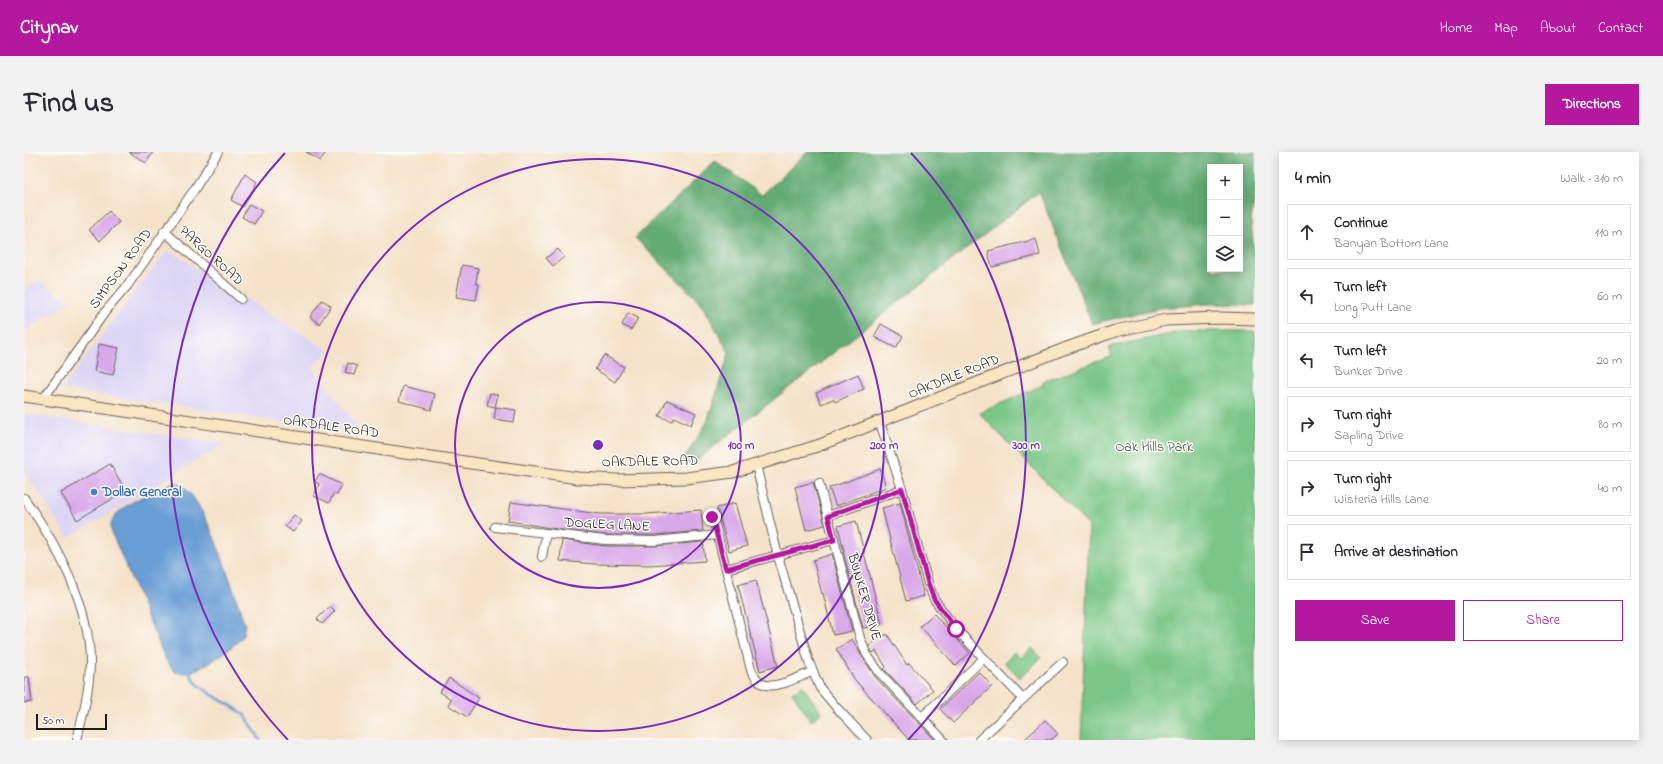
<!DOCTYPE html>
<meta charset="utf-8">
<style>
body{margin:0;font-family:"Indie Flower",sans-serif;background:#f2f2f3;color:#2b2b33}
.controls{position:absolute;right:12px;top:12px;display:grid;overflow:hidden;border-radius:0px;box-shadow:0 2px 10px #0003}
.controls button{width:36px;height:36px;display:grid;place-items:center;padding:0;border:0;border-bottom:1px solid #e1e1e2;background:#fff;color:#2b2b33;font:20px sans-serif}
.scale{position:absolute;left:12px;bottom:10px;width:71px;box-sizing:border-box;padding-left:4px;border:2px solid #1c1c1c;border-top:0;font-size:11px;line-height:14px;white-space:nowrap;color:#1c1c1c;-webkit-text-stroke:3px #fdfcf7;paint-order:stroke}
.stop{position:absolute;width:12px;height:12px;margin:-9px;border:3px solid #b5179e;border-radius:50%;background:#fff}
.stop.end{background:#b5179e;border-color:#fff;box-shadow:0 1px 4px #0008}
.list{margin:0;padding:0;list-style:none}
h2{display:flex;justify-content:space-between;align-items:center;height:52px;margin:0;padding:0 16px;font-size:17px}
h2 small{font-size:13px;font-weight:400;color:#7c7c81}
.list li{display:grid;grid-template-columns:26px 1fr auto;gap:12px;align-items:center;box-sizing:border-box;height:56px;margin:0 8px 8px;padding:0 8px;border:1px solid #e1e1e2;border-radius:0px}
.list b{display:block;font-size:15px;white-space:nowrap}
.list p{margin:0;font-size:13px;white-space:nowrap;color:#7c7c81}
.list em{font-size:13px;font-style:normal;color:#7c7c81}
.actions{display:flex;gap:8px;padding:12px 16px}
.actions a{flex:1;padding:9px 0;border:1px solid #b5179e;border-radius:0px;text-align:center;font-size:14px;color:#b5179e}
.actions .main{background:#b5179e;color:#fff}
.icon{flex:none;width:22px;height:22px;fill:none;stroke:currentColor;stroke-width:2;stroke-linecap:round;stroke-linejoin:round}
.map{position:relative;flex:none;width:1231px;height:588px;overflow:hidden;border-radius:0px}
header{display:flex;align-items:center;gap:24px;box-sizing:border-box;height:56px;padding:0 20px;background:#b5179e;color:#fff}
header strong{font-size:19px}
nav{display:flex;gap:22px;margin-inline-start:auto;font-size:14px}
.intro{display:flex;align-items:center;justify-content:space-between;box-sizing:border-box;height:96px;padding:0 24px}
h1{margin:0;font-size:28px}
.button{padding:10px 18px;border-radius:0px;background:#b5179e;color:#fff;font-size:14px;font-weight:700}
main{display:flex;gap:24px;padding:0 24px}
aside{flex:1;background:#fff;border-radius:0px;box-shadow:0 2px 10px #0003}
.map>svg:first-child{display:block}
.built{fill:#dcd5f6}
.green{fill:#79c686;stroke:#4a7151}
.forest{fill:#62ab73;stroke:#3f6448;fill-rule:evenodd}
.water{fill:#699dd5;stroke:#425c78}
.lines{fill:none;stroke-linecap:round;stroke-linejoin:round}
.stream{stroke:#699dd5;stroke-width:3}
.building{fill:#d9a8ea}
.minor-casing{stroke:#686159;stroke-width:10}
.secondary-casing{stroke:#686159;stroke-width:13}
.minor{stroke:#fff;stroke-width:8}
.secondary{stroke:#fbe6c4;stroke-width:11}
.route{stroke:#b5179e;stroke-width:5}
.ring{fill:none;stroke:#7b2cbf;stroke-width:2}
.shop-dot{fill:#3f7fe0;stroke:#fdfcf7;stroke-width:1.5}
.labels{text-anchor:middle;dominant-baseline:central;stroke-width:3;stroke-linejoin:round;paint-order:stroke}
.street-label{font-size:14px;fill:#1c1c1c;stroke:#fdfcf7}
.park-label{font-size:14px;fill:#416046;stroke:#fdfcf7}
.shop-label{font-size:14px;font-weight:bold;fill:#366cbe;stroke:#fdfcf7;text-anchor:start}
.centre{fill:#7b2cbf;stroke:#fdfcf7;stroke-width:2}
.ring-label{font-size:12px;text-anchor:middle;font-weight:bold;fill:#7b2cbf;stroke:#fdfcf7;stroke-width:3;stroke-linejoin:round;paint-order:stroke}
</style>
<header>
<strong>Citynav</strong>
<nav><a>Home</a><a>Map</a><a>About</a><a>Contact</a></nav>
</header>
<div class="intro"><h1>Find us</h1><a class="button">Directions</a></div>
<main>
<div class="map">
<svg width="1231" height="588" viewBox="0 0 1231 588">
<rect width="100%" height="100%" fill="#fdfcf7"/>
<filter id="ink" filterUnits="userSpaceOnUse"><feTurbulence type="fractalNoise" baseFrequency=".025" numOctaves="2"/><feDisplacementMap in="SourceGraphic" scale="8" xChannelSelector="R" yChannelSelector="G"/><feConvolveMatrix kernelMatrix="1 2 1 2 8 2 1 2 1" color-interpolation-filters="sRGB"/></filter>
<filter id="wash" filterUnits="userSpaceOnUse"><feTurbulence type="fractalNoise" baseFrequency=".012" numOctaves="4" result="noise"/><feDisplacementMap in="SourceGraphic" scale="16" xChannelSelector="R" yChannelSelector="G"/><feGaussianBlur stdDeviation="0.9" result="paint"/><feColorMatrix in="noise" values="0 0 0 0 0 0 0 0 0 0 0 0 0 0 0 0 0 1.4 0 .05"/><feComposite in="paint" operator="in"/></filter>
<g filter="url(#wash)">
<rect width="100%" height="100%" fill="#f5e2c9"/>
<g class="built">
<path d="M 144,98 L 305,199 L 288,215 L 340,282 L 38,237 L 117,131 Z"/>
<path d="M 15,129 L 46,150 L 0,179 L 0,138 Z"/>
<path d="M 0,262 L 200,292 L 44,386 L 0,319 Z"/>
</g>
<g class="green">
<path d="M 1160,179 L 1231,179 L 1231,588 L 1057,588 L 1065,374 L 955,261 L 1019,233 L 1018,230 L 1088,204 L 1085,195 Z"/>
<path d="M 1008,496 L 1017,506 L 996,526 L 980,510 L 990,500 L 997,506 Z"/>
<path d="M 779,534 L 786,545 L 784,546 L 785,548 L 787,546 L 798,560 L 787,569 L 768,540 Z"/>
</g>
<path class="forest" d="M 783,0 L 1231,0 L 1231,41 L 1227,69 L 1231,109 L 1231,153 L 1185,152 L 1135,156 L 1068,172 L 1015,40 L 669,311 L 657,311 L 683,270 L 705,201 L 678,152 L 611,86 L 691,9 L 738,43 ZM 1186,15 L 1216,15 L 1216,117 L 1186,117 Z"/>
<path class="water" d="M 152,331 C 181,338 211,445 221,473 C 220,477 220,482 218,485 C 210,496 168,525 155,521 C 149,520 145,513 142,508 L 92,391 C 90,386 86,379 87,373 C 88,355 132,339 146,332 Z"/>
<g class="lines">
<path class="stream" d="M 166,517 C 165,537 205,549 219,562 C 222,564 234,584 236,588"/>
</g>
<g id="blocks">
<g class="building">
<path d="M 105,0 L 129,0 L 122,11 Z"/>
<path d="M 282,0 L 302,0 L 296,9 Z"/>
<path d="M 221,22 L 233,30 L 219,55 L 207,48 Z"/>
<path d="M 225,52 L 238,59 L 230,72 L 218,65 Z"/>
<path d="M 85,59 L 95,70 L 76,89 L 65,78 Z"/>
<path d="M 1012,87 L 1016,103 L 968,115 L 964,99 Z"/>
<path d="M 534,97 L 540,105 L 529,114 L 522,106 Z"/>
<path d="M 438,113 L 454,116 L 452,131 L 455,132 L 452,148 L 432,145 Z"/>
<path d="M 298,148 L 307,154 L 295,172 L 286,165 Z"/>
<path d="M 604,161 L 614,166 L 607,178 L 598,173 Z"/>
<path d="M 857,172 L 879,184 L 872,196 L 850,185 Z"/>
<path d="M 75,192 L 95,196 L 89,223 L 70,219 Z"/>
<path d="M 580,203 L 600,215 L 591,230 L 571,217 Z"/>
<path d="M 324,211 L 333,214 L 330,223 L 321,220 Z"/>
<path d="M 834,222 L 840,237 L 811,250 L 809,247 L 797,252 L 792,241 Z"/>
<path d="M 379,234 L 411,242 L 407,258 L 375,249 Z"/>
<path d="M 466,241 L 474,243 L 471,255 L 463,253 Z"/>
<path d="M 643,248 L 672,261 L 667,273 L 650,265 L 648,269 L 635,264 Z"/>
<path d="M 472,255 L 492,258 L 490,270 L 470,267 Z"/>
<path d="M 86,312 L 102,339 L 53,368 L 37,341 Z"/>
<path d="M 856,317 L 862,335 L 812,354 L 805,336 Z"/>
<path d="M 295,322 L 318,333 L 313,343 L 310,341 L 305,351 L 290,344 L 295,332 L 291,330 Z"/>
<path d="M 789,330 L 801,373 L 782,378 L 771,335 Z"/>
<path d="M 487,350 L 576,362 L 622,362 L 677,358 L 679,379 L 631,383 L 581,383 L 539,378 L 484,369 Z"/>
<path d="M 711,351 L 723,394 L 705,399 L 693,356 Z"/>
<path d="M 876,351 L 900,444 L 882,449 L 858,356 Z"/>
<path d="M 270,363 L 278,369 L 269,380 L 261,374 Z"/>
<path d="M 832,369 L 858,472 L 839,476 L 819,399 L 820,399 L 814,374 Z"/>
<path d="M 538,388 L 581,394 L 631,394 L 679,390 L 681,409 L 625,413 L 571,412 L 536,409 Z"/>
<path d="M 808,402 L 828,479 L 809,483 L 799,441 L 798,442 L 789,408 Z"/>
<path d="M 732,428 L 754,514 L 736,519 L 714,433 Z"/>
<path d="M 306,454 L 311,459 L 298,472 L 293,467 Z"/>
<path d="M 910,462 L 946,501 L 932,514 L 896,474 Z"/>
<path d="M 863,482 L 883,513 L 885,511 L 909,538 L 893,552 L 860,517 L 862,515 L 852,499 L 849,501 L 848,500 L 845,494 Z"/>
<path d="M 828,487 L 851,525 L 911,588 L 885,588 L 831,528 L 812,497 Z"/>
<path d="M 955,520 L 968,534 L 929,571 L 916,557 Z"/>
<path d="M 0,525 L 5,525 L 8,550 L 0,551 Z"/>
<path d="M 425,526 L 455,546 L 443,565 L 424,553 L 427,547 L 416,540 Z"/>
<path d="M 1021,568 L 1034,582 L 1027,588 L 1000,588 Z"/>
</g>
</g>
</g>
<g filter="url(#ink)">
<use href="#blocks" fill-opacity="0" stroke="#686159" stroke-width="1"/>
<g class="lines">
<defs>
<g id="minor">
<path d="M 140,79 L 217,147"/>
<path d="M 19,247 L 81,160 L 104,133 L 170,38 L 194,0"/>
<path d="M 856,271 L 878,337 L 904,431 L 910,447 L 932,477 L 999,547"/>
<path d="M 732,313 L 754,404 L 785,510 L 796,536 L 811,554 L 843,588"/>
<path d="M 795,331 L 836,486 L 843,503 L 856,521 L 919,588"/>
<path d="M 0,346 C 33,392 67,455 66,513 C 65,539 59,563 53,588"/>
<path d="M 804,364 L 878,337"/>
<path d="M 689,365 L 727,518 C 730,523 733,529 739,532 C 751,538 778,524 789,519"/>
<path d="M 471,375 L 581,388 L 631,389 L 693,383"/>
<path d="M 518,405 L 522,382"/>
<path d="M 702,417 L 810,388"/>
<path d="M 898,565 L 960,506"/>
<path d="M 955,588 L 1039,510"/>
</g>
<path id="secondary" d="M 0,244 L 454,312 L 554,326 L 593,328 L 662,326 L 709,320 L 793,294 L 1040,197 L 1091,179 L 1142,168 L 1195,166 L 1231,167"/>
</defs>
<use href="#minor" class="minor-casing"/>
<use href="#secondary" class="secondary-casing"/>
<use href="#minor" class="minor"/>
<use href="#secondary" class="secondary"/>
</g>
</g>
<g class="lines" filter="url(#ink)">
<path class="route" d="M 688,365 L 702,417 L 810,388 L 804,364 L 878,337 L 904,431 L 910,447 L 932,477"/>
</g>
<g class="ring">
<circle cx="574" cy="293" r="143"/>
<circle cx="574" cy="293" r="286"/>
<path d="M264 588A428 428 0 0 1 261 1M887 1A428 428 0 0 1 884 588"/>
</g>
<circle class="shop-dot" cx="70" cy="340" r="4"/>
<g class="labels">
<g class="street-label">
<text transform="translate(187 104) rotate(42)">PARGO ROAD</text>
<text transform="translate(97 117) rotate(-54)">SIMPSON ROAD</text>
<text transform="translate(930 225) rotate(-22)">OAKDALE ROAD</text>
<text transform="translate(307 275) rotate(8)">OAKDALE ROAD</text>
<text transform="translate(626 310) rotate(-1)">OAKDALE ROAD</text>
<text transform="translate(583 373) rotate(3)">DOGLEG LANE</text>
<text transform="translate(840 445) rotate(74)">BUNKER DRIVE</text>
</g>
<g class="park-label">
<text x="1130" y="295">Oak Hills Park</text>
</g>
<g class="shop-label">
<text x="78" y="340">Dollar General</text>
</g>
</g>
<circle cx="574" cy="293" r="6" class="centre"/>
<g class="ring-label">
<text x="717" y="297">100 m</text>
<text x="860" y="297">200 m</text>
<text x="1002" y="297">300 m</text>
</g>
</svg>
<div class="controls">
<button>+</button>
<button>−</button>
<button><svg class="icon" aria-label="layers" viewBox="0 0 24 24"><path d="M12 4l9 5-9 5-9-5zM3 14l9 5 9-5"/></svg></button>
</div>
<div class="scale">50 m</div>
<div class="stop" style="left:932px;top:477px"></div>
<div class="stop end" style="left:688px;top:365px"></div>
</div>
<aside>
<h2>4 min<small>Walk · 310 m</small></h2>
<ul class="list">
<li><svg class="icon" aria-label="ahead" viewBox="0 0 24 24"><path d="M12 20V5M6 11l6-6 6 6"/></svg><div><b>Continue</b><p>Banyan Bottom Lane</p></div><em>110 m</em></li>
<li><svg class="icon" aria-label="left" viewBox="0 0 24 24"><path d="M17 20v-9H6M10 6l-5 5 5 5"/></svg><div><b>Turn left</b><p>Long Putt Lane</p></div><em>60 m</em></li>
<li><svg class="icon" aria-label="left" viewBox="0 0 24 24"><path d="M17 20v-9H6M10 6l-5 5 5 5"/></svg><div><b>Turn left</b><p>Bunker Drive</p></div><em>20 m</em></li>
<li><svg class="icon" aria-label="right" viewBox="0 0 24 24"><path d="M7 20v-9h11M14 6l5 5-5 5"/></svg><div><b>Turn right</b><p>Sapling Drive</p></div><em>80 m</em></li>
<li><svg class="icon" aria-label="right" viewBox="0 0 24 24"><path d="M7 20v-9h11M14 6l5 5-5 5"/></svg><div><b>Turn right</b><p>Wisteria Hills Lane</p></div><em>40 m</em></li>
<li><svg class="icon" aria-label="arrive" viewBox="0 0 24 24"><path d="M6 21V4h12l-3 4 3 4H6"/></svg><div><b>Arrive at destination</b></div></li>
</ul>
<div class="actions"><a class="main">Save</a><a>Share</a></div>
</aside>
</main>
